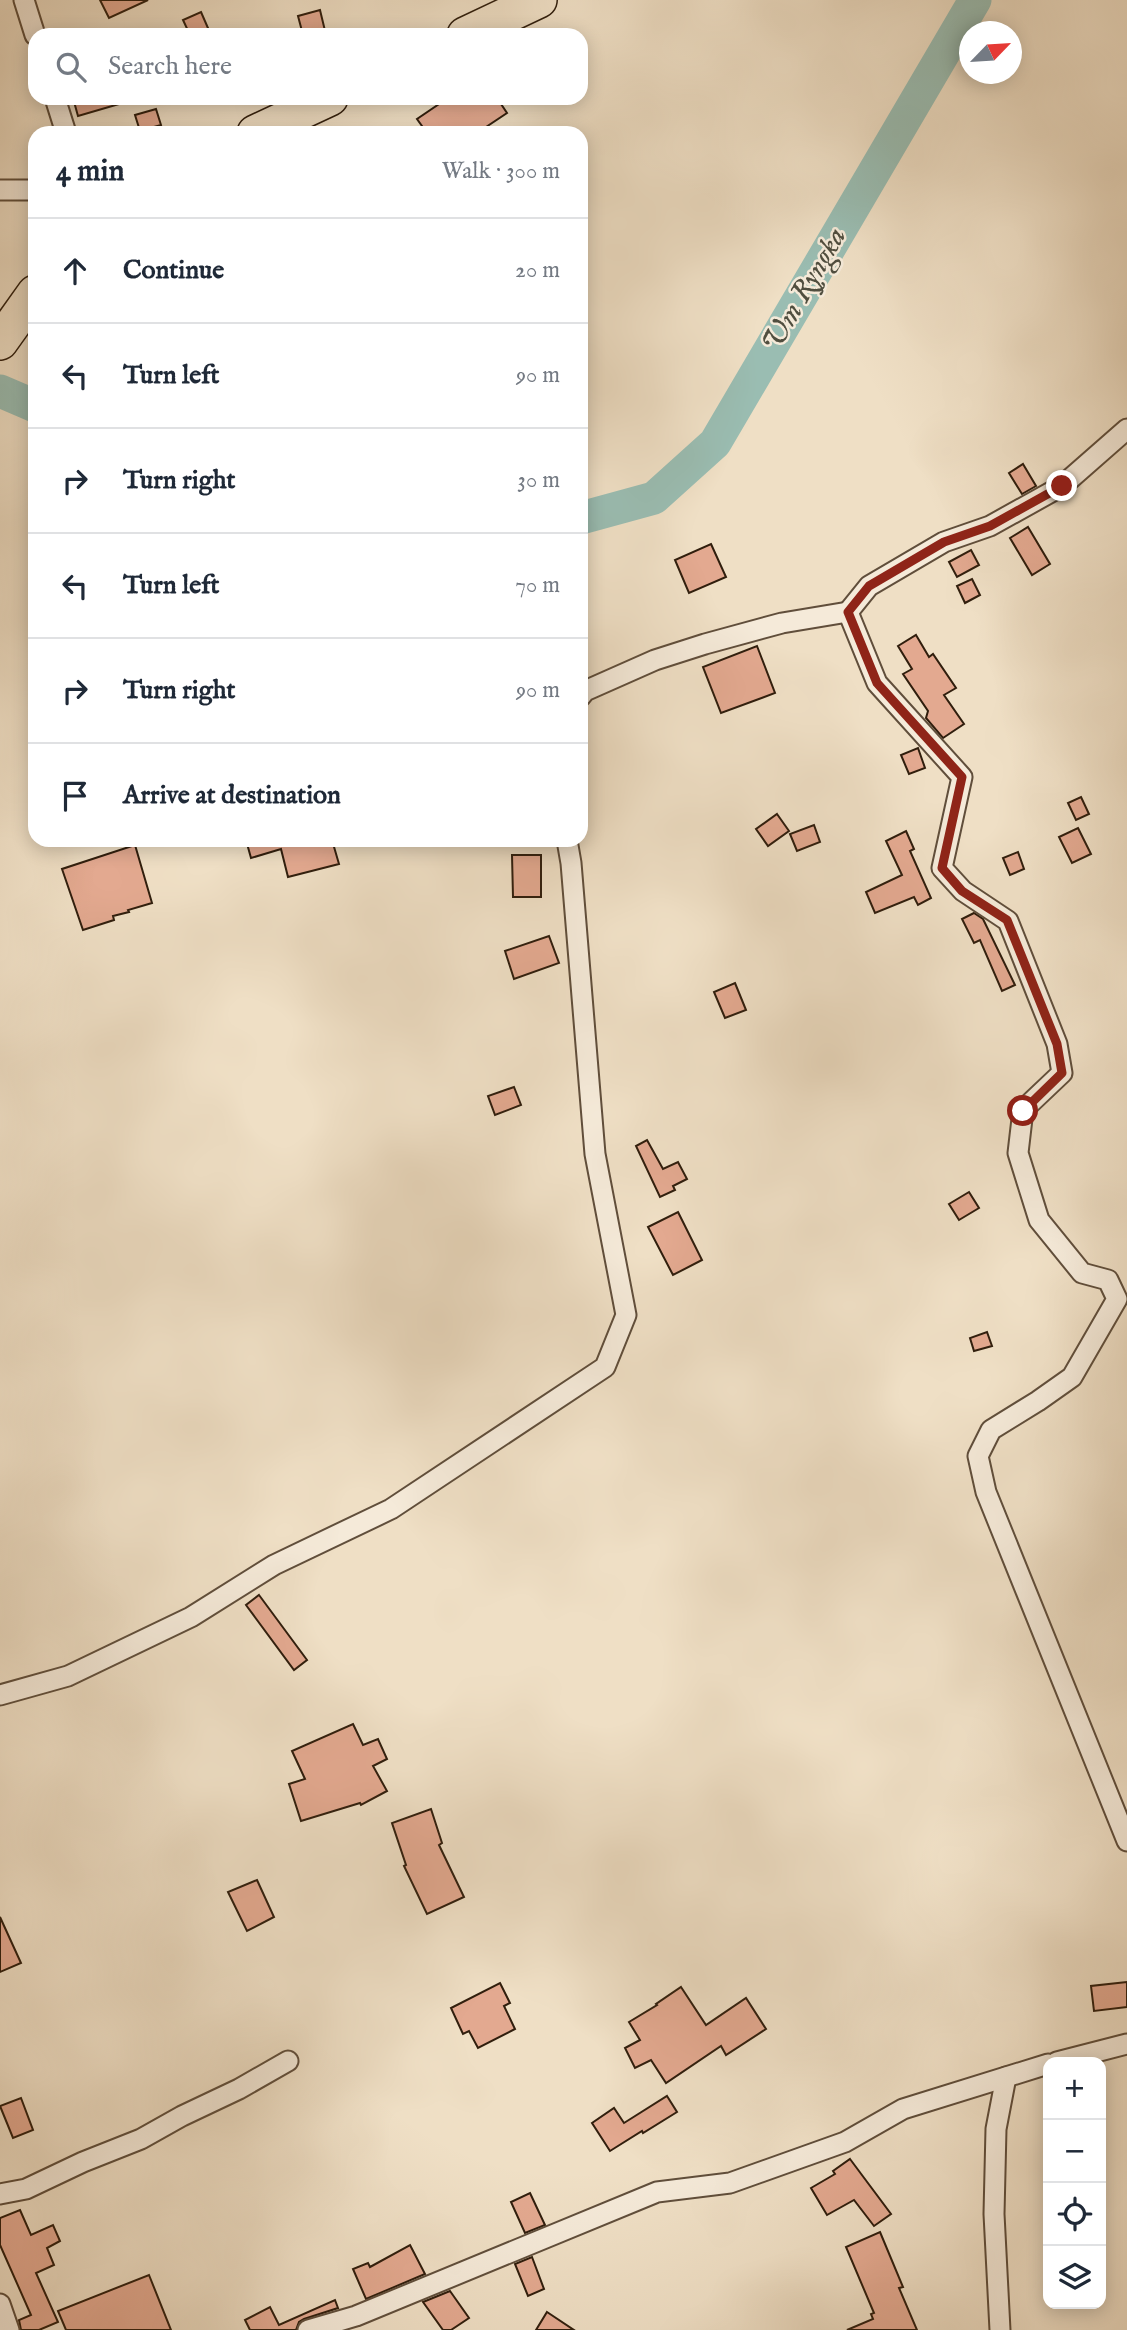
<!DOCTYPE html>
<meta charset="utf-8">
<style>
body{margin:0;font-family:"IM FELL English",serif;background:#f2f2f3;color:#1f2937}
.controls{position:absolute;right:21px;bottom:21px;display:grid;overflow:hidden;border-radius:14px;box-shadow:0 4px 18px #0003}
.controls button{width:63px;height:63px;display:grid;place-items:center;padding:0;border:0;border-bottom:2px solid #e0e1e3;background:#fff;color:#1f2937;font:35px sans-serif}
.compass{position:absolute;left:959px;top:21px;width:63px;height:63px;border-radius:50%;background:#fff;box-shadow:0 4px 18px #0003;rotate:65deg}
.stop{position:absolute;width:21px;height:21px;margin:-16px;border:5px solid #8f2418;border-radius:50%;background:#fff}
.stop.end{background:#8f2418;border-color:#fff;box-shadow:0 2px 7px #0008}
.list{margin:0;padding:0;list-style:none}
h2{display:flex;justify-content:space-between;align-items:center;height:91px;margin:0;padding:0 28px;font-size:30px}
h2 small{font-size:23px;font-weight:400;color:#747a83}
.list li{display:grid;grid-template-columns:46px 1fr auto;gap:21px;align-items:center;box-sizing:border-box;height:105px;padding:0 28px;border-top:2px solid #e0e1e3}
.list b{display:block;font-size:26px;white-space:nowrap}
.list em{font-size:23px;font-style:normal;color:#747a83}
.icon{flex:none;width:38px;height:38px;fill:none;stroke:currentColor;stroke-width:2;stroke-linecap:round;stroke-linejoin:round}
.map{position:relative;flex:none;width:1127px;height:2330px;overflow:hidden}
.search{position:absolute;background:#fff;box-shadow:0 4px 18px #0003;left:28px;top:28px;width:560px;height:77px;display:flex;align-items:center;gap:18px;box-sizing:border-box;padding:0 24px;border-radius:21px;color:#747a83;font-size:26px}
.panel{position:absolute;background:#fff;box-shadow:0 4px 18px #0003;left:28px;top:126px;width:560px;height:721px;border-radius:21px}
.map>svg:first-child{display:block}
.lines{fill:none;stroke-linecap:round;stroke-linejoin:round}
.river{stroke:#9abdb2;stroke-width:33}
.building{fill:#e3a990;stroke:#301e0d;stroke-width:2}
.street-casing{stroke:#604e3b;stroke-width:23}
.highway-casing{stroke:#301e0d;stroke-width:38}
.street{stroke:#f5ead9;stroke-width:19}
.highway{stroke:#efdfc5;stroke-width:35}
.route{stroke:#8f2418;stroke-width:9}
.labels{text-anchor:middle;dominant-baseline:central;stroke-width:5;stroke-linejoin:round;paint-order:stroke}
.water-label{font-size:30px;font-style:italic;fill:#504e3f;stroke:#f5ead9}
</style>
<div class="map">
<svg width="1127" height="2330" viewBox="0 0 1127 2330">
<rect width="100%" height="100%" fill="#efdfc5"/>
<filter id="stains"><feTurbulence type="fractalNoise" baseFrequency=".00286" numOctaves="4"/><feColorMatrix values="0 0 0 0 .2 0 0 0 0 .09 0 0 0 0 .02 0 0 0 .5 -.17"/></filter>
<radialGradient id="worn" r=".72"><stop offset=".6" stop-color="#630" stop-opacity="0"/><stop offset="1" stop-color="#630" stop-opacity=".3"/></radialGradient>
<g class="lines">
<g class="river">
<path d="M 0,391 L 35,406"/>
<path d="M 581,518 L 654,498 L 715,443 L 975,0"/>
</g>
</g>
<g class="building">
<path d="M 100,0 L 148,0 L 109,18 Z"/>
<path d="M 320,10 L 326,35 L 303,35 L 298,16 Z"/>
<path d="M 201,12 L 211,35 L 190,35 L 183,20 Z"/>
<path d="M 73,98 L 126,98 L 126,102 L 78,116 Z"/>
<path d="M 448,98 L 497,98 L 507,113 L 477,133 L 427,133 L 417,119 Z"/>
<path d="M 156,109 L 161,125 L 140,131 L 135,115 Z"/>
<path d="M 1023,464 L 1036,486 L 1022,494 L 1009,473 Z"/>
<path d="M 1028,527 L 1050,564 L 1032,575 L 1010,538 Z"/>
<path d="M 711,544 L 726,577 L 689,593 L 675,560 Z"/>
<path d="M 971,550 L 979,565 L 957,577 L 949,562 Z"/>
<path d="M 972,579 L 980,595 L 965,603 L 957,586 Z"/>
<path d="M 916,635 L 929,657 L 933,654 L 956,688 L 944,695 L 964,724 L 943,738 L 926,718 L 928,711 L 903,674 L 912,669 L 898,646 Z"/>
<path d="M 757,646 L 775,693 L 721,713 L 703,667 Z"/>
<path d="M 918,748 L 925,768 L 909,774 L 901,755 Z"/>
<path d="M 1081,797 L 1089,814 L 1076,820 L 1068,803 Z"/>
<path d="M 777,814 L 789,831 L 768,846 L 756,829 Z"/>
<path d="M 814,825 L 820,842 L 797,851 L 790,834 Z"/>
<path d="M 1078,828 L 1091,854 L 1072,863 L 1059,837 Z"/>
<path d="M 906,831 L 914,849 L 910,851 L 931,898 L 918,905 L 914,897 L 875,913 L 866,892 L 902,875 L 886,841 Z"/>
<path d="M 246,840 L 332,840 L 339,864 L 288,877 L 281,849 L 251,858 Z"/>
<path d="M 135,845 L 152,903 L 128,910 L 129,912 L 113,916 L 114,920 L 83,930 L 62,869 Z"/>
<path d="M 1018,852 L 1024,869 L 1010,875 L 1003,858 Z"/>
<path d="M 512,855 L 541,855 L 541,897 L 513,897 Z"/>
<path d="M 974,913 L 983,919 L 1015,985 L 1002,991 L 980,940 L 974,943 L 962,919 Z"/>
<path d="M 549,936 L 559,963 L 514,979 L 505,951 Z"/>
<path d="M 735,983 L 746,1010 L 725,1018 L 714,992 Z"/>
<path d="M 514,1087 L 521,1105 L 495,1115 L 488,1096 Z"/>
<path d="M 647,1140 L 663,1169 L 678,1162 L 687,1179 L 673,1186 L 675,1190 L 660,1197 L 636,1146 Z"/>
<path d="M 969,1192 L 979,1208 L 959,1220 L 949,1204 Z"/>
<path d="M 678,1212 L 702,1260 L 673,1275 L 648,1227 Z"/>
<path d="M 987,1332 L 992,1346 L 974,1351 L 970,1338 Z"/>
<path d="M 259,1595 L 307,1660 L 294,1670 L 246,1605 Z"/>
<path d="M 353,1724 L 363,1745 L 378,1739 L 387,1759 L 373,1766 L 387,1791 L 361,1805 L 360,1803 L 301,1821 L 289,1784 L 305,1779 L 292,1751 Z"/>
<path d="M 431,1809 L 442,1843 L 439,1845 L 464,1897 L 427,1914 L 404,1866 L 406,1865 L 392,1823 Z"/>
<path d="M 257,1880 L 274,1917 L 247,1931 L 228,1892 Z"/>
<path d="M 0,1917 L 21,1963 L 0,1972 Z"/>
<path d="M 1127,1982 L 1127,2007 L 1094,2011 L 1091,1986 Z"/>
<path d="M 500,1983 L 510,2003 L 504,2006 L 515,2029 L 478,2048 L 469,2031 L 463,2034 L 451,2008 Z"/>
<path d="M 681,1987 L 706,2025 L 746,1998 L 766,2029 L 726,2055 L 721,2046 L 666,2083 L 651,2060 L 635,2068 L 625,2048 L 640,2040 L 629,2022 L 657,2005 L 656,2004 Z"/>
<path d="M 667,2096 L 677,2112 L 643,2133 L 642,2131 L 610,2151 L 592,2123 L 614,2108 L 624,2123 Z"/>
<path d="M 21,2098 L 33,2130 L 13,2138 L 0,2106 Z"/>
<path d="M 850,2159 L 891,2214 L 874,2226 L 854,2200 L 827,2215 L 811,2188 L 835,2174 L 833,2171 Z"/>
<path d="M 530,2193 L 545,2225 L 525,2233 L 511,2202 Z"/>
<path d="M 20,2210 L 31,2235 L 53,2225 L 60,2241 L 47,2248 L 54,2265 L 36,2273 L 58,2322 L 39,2330 L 21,2330 L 19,2320 L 31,2315 L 0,2245 L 0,2218 Z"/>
<path d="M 880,2232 L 903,2287 L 899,2288 L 917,2330 L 847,2330 L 873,2319 L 871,2314 L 874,2313 L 846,2247 Z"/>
<path d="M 410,2245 L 425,2274 L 366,2299 L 353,2269 L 368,2263 L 370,2267 Z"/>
<path d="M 532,2257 L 544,2289 L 528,2296 L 515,2264 Z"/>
<path d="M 149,2275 L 171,2330 L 66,2330 L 58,2311 Z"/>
<path d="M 450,2291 L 469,2318 L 451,2330 L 443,2330 L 423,2302 Z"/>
<path d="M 335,2300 L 338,2308 L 304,2319 L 299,2322 L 296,2330 L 250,2330 L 245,2320 L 270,2307 L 279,2325 Z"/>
<path d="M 547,2312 L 574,2330 L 536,2330 Z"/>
</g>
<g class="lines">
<defs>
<g id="street">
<path d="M 24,0 L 35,35"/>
<path d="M 55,98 L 66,133"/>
<path d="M 0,190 L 35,190"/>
<path d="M 1127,429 L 1062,486 L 990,526 L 944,542 L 869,586 L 848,612 L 877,683 L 962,777 L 942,868 L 963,891 L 1008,921 L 1057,1044 L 1062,1073 L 1023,1110 L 1018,1153 L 1039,1220 L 1082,1273 L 1108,1280 L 1117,1299 L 1072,1377 L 1038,1401 L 991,1430 L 978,1456 L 986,1492 L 1127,1841"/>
<path d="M 581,696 L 585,691 L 655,660 L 705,644 L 782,623 L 848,612"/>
<path d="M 0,1695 L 68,1676 L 191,1617 L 274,1565 L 391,1509 L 605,1367 L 626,1315 L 595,1154 L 571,863 L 567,840"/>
<path d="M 1057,2062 L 1127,2044"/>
<path d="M 0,2194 L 26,2189 L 83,2162 L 141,2139 L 182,2116 L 239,2089 L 288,2061"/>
<path d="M 0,2304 L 9,2330"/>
<path d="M 308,2330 L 356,2316 L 657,2192 L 730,2183 L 845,2142 L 903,2109 L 1048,2064"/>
<path d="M 1000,2330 L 994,2214 L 996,2129 L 1006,2077"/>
</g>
<g id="highway">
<path d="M 465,35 L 539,0"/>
<path d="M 255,133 L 330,98"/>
<path d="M 0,342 L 35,293"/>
</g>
</defs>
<use href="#street" class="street-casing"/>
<use href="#highway" class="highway-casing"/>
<use href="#street" class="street"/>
<use href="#highway" class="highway"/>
</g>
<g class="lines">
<path class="route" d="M 1023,1111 L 1062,1073 L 1057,1044 L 1007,920 L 962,891 L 942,868 L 962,777 L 877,683 L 848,612 L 869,586 L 944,542 L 990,526 L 1062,486"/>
</g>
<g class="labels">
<g class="water-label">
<text transform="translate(805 290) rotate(-60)">Um Ryngka</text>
</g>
</g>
<rect width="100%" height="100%" filter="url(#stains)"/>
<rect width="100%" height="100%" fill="url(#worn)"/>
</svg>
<div class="controls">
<button>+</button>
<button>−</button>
<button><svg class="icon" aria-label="locate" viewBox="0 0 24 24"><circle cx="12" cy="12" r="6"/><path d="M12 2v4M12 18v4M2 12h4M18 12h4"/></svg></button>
<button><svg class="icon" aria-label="layers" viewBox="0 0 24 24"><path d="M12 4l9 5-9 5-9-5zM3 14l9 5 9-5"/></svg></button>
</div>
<svg class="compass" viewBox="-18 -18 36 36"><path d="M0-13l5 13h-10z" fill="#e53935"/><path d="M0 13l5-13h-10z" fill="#747a83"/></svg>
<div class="stop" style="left:1023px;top:1111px"></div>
<div class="stop end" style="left:1062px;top:486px"></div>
<div class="search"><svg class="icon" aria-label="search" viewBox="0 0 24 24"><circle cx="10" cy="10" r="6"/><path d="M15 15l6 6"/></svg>Search here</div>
<section class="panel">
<h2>4 min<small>Walk · 300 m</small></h2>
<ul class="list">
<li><svg class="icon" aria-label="ahead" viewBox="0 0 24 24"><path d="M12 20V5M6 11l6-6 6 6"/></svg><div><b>Continue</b></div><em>20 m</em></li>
<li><svg class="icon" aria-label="left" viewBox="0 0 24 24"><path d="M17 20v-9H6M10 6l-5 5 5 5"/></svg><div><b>Turn left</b></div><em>90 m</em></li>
<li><svg class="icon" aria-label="right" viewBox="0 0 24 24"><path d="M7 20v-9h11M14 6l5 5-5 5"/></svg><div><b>Turn right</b></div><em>30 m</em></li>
<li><svg class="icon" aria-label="left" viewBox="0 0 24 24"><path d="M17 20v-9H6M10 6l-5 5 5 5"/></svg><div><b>Turn left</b></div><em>70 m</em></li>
<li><svg class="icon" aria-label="right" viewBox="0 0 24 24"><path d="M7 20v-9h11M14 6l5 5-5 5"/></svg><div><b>Turn right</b></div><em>90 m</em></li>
<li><svg class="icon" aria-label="arrive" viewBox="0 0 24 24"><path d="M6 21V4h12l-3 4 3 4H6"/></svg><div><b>Arrive at destination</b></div></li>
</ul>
</section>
</div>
